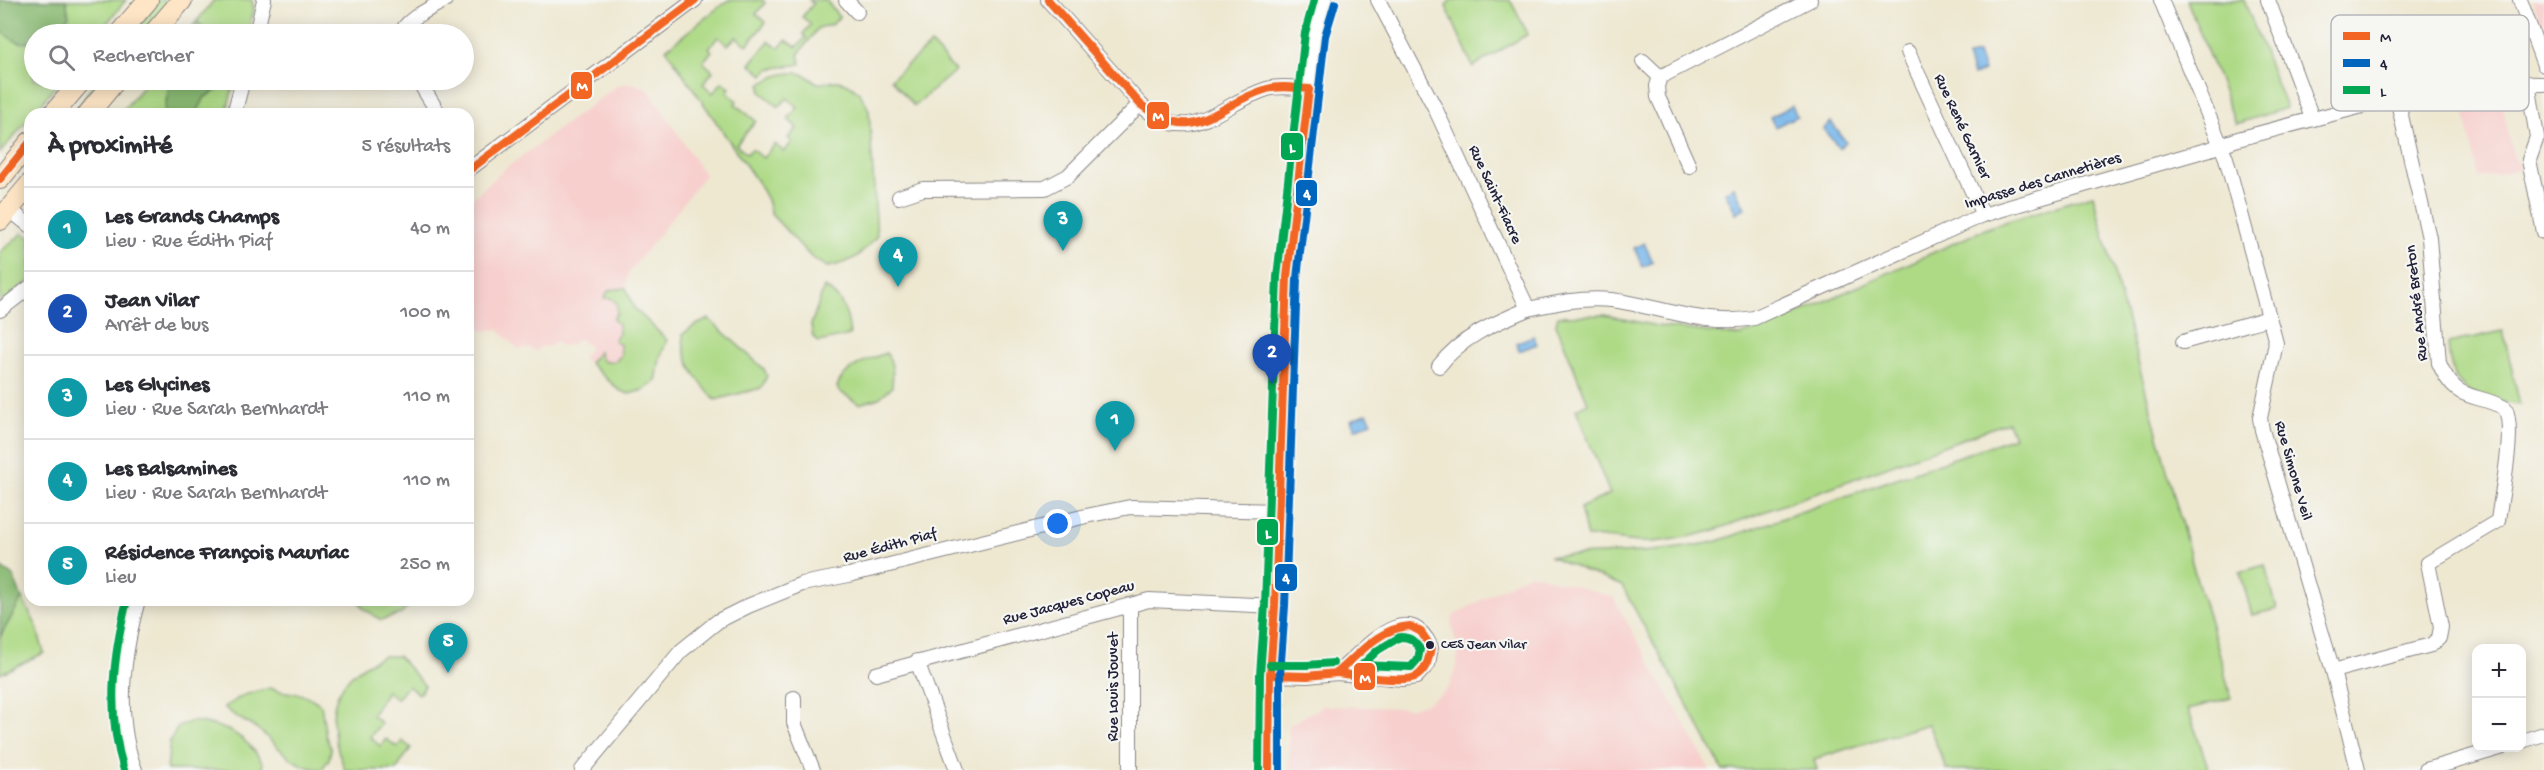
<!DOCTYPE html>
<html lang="fr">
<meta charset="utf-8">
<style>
body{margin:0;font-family:"Gochi Hand",sans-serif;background:#f7f7f7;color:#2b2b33}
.controls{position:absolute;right:18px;bottom:18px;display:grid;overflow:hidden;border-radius:12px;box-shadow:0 3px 15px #0003}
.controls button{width:54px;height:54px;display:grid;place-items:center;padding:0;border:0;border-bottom:2px solid #e1e1e2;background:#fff;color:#2b2b33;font:30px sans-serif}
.you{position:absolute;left:1058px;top:524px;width:21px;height:21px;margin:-15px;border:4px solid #fff;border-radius:50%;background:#1a73e8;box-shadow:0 0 0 9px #1a73e833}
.badge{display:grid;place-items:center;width:39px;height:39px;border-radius:50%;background:#1f6fb2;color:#fff;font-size:20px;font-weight:700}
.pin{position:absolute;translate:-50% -50px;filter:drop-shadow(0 2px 3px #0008)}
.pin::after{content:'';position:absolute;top:32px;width:21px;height:18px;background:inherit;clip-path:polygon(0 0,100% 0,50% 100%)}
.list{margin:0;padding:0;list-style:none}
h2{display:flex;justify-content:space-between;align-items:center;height:78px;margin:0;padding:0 24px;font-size:26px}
h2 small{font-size:20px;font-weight:400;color:#7c7c81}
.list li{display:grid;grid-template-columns:39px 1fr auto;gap:18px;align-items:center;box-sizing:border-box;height:84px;padding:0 24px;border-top:2px solid #e1e1e2}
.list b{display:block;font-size:22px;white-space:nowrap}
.list p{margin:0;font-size:20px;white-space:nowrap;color:#7c7c81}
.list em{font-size:20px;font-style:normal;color:#7c7c81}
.icon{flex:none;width:33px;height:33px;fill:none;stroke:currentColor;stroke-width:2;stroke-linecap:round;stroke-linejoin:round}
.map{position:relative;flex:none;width:2544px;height:770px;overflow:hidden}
.search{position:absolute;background:#fff;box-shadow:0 3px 15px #0003;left:24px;top:24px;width:450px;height:66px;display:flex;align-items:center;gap:15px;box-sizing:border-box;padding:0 21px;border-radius:33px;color:#7c7c81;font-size:22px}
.panel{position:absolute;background:#fff;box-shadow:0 3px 15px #0003;left:24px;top:108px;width:450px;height:498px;border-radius:18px}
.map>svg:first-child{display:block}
.built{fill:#f7d0ce}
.green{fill:#aeda86;stroke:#687e60;stroke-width:1.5}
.forest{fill:#8aba73;stroke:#566e57;stroke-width:1.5}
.water{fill:#75b5e9;stroke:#4c6c92;stroke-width:1.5}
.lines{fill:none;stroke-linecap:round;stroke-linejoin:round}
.street-casing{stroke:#888586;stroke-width:16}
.secondary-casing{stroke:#888586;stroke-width:22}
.street{stroke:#fff;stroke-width:14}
.secondary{stroke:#fde5c5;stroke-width:20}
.bus-1-casing{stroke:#f6f6f2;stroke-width:12}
.bus-2-casing{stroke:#f6f6f2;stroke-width:12}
.bus-3-casing{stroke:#f6f6f2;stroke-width:12}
.bus-1{stroke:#f26522;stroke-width:8}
.bus-2{stroke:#0065bd;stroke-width:8}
.bus-3{stroke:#00a651;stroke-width:8}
.bus-dot{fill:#22223b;stroke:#f6f6f2;stroke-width:2}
.labels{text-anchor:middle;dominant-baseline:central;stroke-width:4.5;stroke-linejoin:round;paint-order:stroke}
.bus-label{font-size:14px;fill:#22223b;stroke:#f6f6f2;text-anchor:start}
.street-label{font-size:16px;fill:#22223b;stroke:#f6f6f2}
.key{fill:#f6f6f2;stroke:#b6b6bb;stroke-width:1.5}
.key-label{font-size:16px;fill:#22223b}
.line-badge{stroke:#f6f6f2;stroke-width:2}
.badge-label{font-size:16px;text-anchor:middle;font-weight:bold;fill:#fff}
</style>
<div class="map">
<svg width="2544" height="770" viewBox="0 0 2544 770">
<rect width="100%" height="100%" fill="#f6f6f2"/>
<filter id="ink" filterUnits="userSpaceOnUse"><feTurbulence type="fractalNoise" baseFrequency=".0167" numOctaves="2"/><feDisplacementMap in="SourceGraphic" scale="12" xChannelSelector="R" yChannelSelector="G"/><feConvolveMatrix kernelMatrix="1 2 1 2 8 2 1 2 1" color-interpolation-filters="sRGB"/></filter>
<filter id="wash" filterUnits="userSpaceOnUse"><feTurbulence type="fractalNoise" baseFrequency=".008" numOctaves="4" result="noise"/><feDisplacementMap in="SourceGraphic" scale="24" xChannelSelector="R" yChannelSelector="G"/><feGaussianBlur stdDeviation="1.35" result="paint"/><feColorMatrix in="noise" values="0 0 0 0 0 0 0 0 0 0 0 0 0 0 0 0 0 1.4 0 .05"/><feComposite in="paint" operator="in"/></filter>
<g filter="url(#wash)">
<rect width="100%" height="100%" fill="#eee8d1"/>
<g class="built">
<path d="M 2532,0 L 2544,0 L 2544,29 Z"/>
<path d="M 632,83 L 648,89 L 705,175 L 628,274 L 626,288 L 610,290 L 605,298 L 610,298 L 617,303 L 621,355 L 616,361 L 605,362 L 600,358 L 598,352 L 589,363 L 582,359 L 590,347 L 578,338 L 572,345 L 561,346 L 555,341 L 551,346 L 540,347 L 536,352 L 531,348 L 518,349 L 497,329 L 483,331 L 468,318 L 468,202 L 506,168 L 618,85 Z"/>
<path d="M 2501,96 L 2513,155 L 2521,169 L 2479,178 L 2461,97 Z"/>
<path d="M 1530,573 L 1613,597 L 1710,770 L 1289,770 L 1289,725 L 1323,706 L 1412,708 L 1427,703 L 1443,693 L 1450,685 L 1457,665 L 1458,650 L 1451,623 L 1454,615 Z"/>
</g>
<g class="green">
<path d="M 0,0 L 126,0 L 98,34 L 34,34 L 34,80 L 61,80 L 0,153 Z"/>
<path d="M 159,0 L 176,0 L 148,34 L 132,34 Z"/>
<path d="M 214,0 L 252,0 L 254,10 L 247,34 L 209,34 L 197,21 Z"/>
<path d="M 728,0 L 763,0 L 765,3 L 756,14 L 766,22 L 747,45 L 736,37 L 728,45 L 718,37 L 709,48 L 712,51 L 703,62 L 713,71 L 703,84 L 713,93 L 722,82 L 730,88 L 727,92 L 737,101 L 735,104 L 756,121 L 736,145 L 747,154 L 752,149 L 763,158 L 775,144 L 784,152 L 792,142 L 788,138 L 797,128 L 788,119 L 798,107 L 787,98 L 779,107 L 761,92 L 761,84 C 773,76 792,69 805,75 C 809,77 813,81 818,83 C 823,84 830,81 836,81 C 854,82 862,95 869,110 L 877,236 C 860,256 854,262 827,267 L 812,258 L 771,214 L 767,200 L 758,183 L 666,49 Z"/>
<path d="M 809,0 L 826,0 L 839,17 L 833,24 L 818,28 L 798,55 L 801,64 L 769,69 L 763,75 L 750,64 L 769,41 L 779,48 L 786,40 L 797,47 L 806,37 L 803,34 L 811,24 L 802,17 L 813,4 Z"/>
<path d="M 1450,0 L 1510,0 L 1528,34 L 1473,67 L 1446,6 Z"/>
<path d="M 2187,0 L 2244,0 L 2286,108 L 2236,124 Z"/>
<path d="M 931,44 L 955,71 L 914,106 L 891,79 Z"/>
<path d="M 96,80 L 111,80 L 82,114 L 74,114 Z"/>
<path d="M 148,80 L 170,80 L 164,114 L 120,114 Z"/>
<path d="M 223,80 L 235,80 L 226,114 L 196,114 L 205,97 L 220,88 Z"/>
<path d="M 2093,195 L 2196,577 L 2218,648 L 2231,698 L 2188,709 L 2209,770 L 1947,770 L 1928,724 L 1814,759 L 1817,770 L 1723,770 L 1622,586 L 1549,556 C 1606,553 1663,554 1718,541 L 2014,437 L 2008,422 L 1712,531 C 1689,537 1652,545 1629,541 C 1615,539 1602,537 1587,537 L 1580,508 L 1610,494 L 1576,409 L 1588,403 L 1556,324 L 1558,316 L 1605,315 L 1657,326 L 1740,336 L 1799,313 L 1992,226 Z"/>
<path d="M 23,233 L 30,238 L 30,280 L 0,303 L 0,252 Z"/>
<path d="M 824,287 C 843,298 848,314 850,335 L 819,342 L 813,337 L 811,325 Z"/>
<path d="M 626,288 L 634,308 L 667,340 L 660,358 L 656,381 L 643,390 L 629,394 L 619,390 L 589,363 L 599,351 L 600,358 L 605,362 L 616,361 L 621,355 L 620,345 L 614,340 L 619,333 L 618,324 L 613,319 L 617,313 L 617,303 L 610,298 L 604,298 L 609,290 Z"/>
<path d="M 709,319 L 764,369 L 767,376 L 761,388 L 715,400 C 697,380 683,362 683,334 L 694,326 Z"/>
<path d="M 2503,331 L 2520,405 C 2474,398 2451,395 2448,343 Z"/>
<path d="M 886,353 C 894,363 893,375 892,387 L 879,398 L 859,404 L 839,391 L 837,387 C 842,368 869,359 886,353 Z"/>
<path d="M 2265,565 L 2277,609 L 2252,615 L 2240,572 Z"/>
<path d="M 22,598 L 36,625 L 44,653 L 0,674 L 0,637 Z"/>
<path d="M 358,600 L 414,600 L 401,614 L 381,620 L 364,609 Z"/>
<path d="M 383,656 L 398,656 L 425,686 L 419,694 L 408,686 L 397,699 L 387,691 L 372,715 L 381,723 L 370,737 L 380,746 L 386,739 L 397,747 L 402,741 L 411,748 L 396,770 L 345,770 C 324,718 327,680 383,656 Z"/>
<path d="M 270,688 C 293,697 297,687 321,705 L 326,737 L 331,749 L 329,759 L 322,769 C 294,770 279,746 260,731 C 248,722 235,718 224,707 L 244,695 Z"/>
<path d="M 192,721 C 226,726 246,734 263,764 L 261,770 L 167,770 L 170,741 L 178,727 Z"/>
</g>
<g class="forest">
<path d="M 0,0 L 66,0 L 69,16 C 58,27 50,34 34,34 L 34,40 C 21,47 10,39 0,30 Z"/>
<path d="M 197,21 L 209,34 L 186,34 Z"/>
<path d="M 170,80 L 223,80 L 220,88 L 205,97 L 196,114 L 164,114 Z"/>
<path d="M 0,567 L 13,576 L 22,598 L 0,637 Z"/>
</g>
<g class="water">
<path d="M 1978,53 L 1984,71 L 1973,75 L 1967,57 Z"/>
<path d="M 1792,106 L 1797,116 L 1775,127 L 1770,117 Z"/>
<path d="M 1831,122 L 1846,142 L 1839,148 L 1823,129 Z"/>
<path d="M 1734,187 L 1745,208 L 1736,213 L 1725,192 Z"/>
<path d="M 1644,243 L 1653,262 L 1643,267 L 1634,248 Z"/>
<path d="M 1533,336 L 1537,344 L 1519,351 L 1516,343 Z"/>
<path d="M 1367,413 L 1372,422 L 1355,429 L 1351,420 Z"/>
</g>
</g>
<g filter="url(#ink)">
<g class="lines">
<defs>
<g id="street">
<path d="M 846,0 L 857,12"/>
<path d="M 1048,0 L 1140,104 C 1189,151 1218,104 1267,89 C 1281,85 1296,88 1309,89"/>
<path d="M 1378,0 L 1435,108 L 1528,309 C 1495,323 1461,337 1439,366"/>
<path d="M 2161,0 L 2226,158 L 2276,343 L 2260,418 L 2262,430 L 2333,671 L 2358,770"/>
<path d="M 2268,0 L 2312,118"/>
<path d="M 2520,0 L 2544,65"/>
<path d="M 256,34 L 264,0"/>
<path d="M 401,34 C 405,19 432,8 445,0"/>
<path d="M 1908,52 L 1983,215"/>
<path d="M 1643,61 L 1660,77"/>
<path d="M 418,80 L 439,114"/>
<path d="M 2528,83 L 2537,137 L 2529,160 L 2544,232"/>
<path d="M 234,114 L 243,80"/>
<path d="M 1689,166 L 1658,97 L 1657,86 L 1660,77 L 1810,0"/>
<path d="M 468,170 L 695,0"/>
<path d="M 899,197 L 923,189 L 1045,188 L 1068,176 L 1140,104"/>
<path d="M 9,209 L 30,226"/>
<path d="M 1528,309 C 1555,303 1583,297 1611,300 C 1659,306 1705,327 1754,318 L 1983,215 L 2084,185 L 2210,149 L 2238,139 L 2370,104 L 2473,83 L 2544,84"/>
<path d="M 0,310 L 30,287"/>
<path d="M 2183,342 L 2269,318"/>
<path d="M 1130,605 L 1130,770"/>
<path d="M 917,661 L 957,770"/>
<path d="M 2333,671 L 2431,645 L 2439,638 L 2441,627 L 2428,563 L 2498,521 C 2501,494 2516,430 2505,408 C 2472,391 2457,404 2439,363 L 2429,238 L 2397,98"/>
<path d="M 876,674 L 1149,600 L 1275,606"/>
<path d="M 1270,675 L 1307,676 L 1337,673 L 1402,679 L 1416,677 L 1428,664 L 1431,647 C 1407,595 1363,652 1337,673"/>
<path d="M 794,698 L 794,723 L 813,770"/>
<path d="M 2522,741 L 2544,734"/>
<path d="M 135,770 C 114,716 123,654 138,600"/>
<path d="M 582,770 L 681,651 L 718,621 L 748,606 L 802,584 L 849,575 L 1086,516 L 1130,507 L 1277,511"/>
<path d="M 1269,770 L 1270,675 L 1275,606 L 1287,277 L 1315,34 L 1325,0"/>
<path d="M 2426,770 L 2500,748"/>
</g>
<g id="secondary">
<path d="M 119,34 L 148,0"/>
<path d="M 153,34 L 182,0"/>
<path d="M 53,114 L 82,80"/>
<path d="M 88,114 L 116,80"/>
<path d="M 0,179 L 30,142"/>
<path d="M 0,220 L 30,184"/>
</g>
</defs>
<use href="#street" class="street-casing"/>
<use href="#secondary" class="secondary-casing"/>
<use href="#street" class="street"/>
<use href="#secondary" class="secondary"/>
<defs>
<g id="bus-1">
<path d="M 1048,0 L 1140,104 C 1197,148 1213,105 1267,89 C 1281,85 1295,88 1309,89"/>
<path d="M 468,171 L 695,0"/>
<path d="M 0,179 L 30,142"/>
<path d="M 1410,626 L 1421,632 L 1431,647 C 1429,658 1427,669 1417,676 C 1405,684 1353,675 1337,673 C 1359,654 1379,628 1410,626 Z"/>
<path d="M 1270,675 L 1307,676 L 1337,673"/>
<path d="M 1269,770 L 1270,675 L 1275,606 L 1287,277 L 1309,89"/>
</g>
<path id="bus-2" d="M 1280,770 L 1280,675 L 1285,606 L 1297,278 L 1325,36 L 1335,3"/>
<g id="bus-3">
<path d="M 1400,637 C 1411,637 1414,641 1420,649 L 1418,659 L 1411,667 L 1362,665 L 1378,650 Z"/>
<path d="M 1270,665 L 1307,665 L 1333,663"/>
<path d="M 124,770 C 106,713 113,657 127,600"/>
<path d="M 1259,770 L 1260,675 L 1265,605 L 1277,277 L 1305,33 L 1314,0"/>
</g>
</defs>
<use href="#bus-1" class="bus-1-casing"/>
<use href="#bus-2" class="bus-2-casing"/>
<use href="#bus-3" class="bus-3-casing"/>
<use href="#bus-1" class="bus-1"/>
<use href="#bus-2" class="bus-2"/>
<use href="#bus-3" class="bus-3"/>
</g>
</g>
<circle class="bus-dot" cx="1430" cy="645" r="5"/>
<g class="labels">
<g class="bus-label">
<text x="1441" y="645">CES Jean Vilar</text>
</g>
<g class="street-label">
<text transform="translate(1961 127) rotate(65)">Rue René Garnier</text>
<text transform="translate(2043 182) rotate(-17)">Impasse des Cannetières</text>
<text transform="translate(1494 195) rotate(65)">Rue Saint-Fiacre</text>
<text transform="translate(2418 303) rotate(-96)">Rue André Breton</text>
<text transform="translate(2292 471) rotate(74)">Rue Simone Veil</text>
<text transform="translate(890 547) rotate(-15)">Rue Édith Piaf</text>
<text transform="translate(1069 604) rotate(-15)">Rue Jacques Copeau</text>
<text transform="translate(1114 687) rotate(-90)">Rue Louis Jouvet</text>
</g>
</g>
<rect x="2331" y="15" width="198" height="96" rx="9" class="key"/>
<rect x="2343" y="32" width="27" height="8" fill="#f26522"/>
<rect x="2343" y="59" width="27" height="8" fill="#0065bd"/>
<rect x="2343" y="86" width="27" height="8" fill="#00a651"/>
<g class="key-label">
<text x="2380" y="42">M</text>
<text x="2380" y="69">4</text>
<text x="2380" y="96">L</text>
</g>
<g class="line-badge">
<rect x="570" y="71" width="23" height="29" rx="6" fill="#f26522"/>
<rect x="1146" y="101" width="24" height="29" rx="6" fill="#f26522"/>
<rect x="1280" y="132" width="24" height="29" rx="6" fill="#00a651"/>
<rect x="1295" y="179" width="23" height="28" rx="6" fill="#0065bd"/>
<rect x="1256" y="518" width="23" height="28" rx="6" fill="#00a651"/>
<rect x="1274" y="563" width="24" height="29" rx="6" fill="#0065bd"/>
<rect x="1353" y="662" width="23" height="29" rx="6" fill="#f26522"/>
</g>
<g class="badge-label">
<text x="582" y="91">M</text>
<text x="1158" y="121">M</text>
<text x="1292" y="152">L</text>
<text x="1307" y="199">4</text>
<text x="1268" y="538">L</text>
<text x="1286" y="583">4</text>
<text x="1365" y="683">M</text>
</g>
</svg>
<div class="controls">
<button>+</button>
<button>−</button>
</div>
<div class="you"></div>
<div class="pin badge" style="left:1115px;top:451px;background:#0f9aa8">1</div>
<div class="pin badge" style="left:1272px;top:384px;background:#1a4fb4">2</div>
<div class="pin badge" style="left:1063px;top:251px;background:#0f9aa8">3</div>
<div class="pin badge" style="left:898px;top:287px;background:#0f9aa8">4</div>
<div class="pin badge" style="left:448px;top:673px;background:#0f9aa8">5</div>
<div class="search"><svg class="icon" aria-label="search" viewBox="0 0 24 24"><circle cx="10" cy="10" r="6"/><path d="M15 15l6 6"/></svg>Rechercher</div>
<section class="panel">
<h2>À proximité<small>5 résultats</small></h2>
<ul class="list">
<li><span class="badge" style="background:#0f9aa8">1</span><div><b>Les Grands Champs</b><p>Lieu · Rue Édith Piaf</p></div><em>40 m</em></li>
<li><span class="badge" style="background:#1a4fb4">2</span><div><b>Jean Vilar</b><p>Arrêt de bus</p></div><em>100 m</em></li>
<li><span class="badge" style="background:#0f9aa8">3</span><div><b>Les Glycines</b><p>Lieu · Rue Sarah Bernhardt</p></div><em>110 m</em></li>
<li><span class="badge" style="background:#0f9aa8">4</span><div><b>Les Balsamines</b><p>Lieu · Rue Sarah Bernhardt</p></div><em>110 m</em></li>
<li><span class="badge" style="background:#0f9aa8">5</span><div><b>Résidence François Mauriac</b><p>Lieu</p></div><em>250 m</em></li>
</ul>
</section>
</div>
